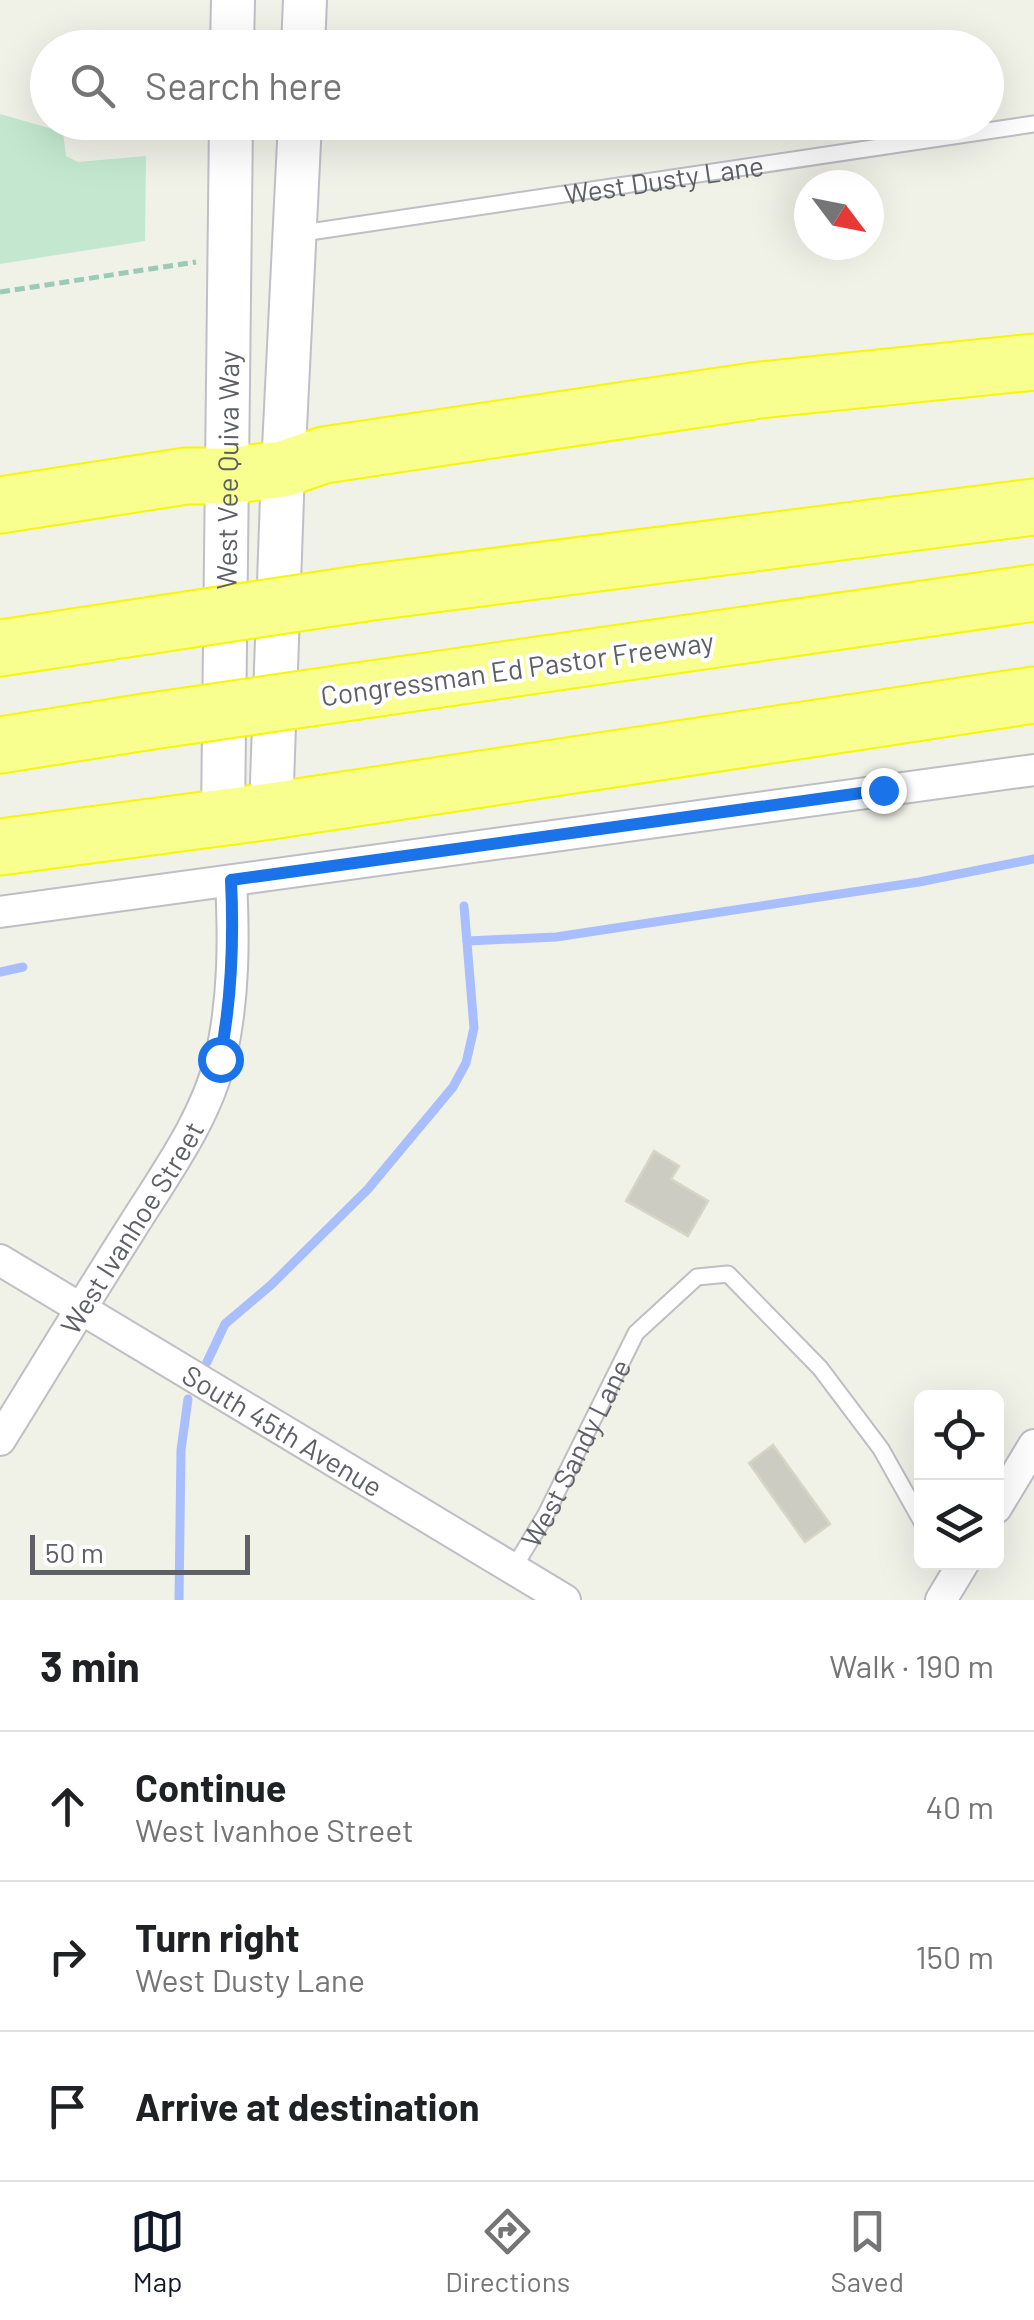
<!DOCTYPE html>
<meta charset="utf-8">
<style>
body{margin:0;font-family:Barlow,sans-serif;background:#f6f6f6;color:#202124}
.controls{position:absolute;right:30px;bottom:30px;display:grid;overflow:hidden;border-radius:15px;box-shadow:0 10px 40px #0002}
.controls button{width:90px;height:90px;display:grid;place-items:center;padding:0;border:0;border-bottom:2px solid #e0e0e0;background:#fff;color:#202124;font:50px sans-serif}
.compass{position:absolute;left:794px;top:170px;width:90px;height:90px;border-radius:50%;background:#fff;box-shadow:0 10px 40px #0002;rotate:122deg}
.scale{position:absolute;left:30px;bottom:25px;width:220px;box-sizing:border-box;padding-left:10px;border:5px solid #5e5f67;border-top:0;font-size:28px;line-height:35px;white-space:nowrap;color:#5e5f67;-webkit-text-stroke:8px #fff;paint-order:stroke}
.stop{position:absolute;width:30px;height:30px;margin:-22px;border:8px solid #1a73e8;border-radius:50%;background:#fff}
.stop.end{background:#1a73e8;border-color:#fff;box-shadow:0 2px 10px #0008}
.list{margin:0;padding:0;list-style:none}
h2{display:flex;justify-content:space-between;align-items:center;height:130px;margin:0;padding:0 40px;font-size:42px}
h2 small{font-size:32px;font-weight:400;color:#757577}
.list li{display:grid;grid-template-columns:65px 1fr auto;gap:30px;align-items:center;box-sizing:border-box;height:150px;padding:0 40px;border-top:2px solid #e0e0e0}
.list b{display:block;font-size:38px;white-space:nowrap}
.list p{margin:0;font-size:32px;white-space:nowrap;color:#757577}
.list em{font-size:32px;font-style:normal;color:#757577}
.icon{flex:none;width:55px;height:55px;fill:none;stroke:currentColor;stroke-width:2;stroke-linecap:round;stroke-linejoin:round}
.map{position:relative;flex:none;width:1034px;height:1600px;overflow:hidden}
.search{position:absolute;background:#fff;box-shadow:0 10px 40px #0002;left:30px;right:30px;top:30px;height:110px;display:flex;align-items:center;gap:25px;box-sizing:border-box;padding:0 35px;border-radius:55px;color:#757577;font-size:38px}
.sheet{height:580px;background:#fff}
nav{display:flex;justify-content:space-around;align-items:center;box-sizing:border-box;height:140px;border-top:2px solid #e0e0e0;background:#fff;font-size:28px;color:#757577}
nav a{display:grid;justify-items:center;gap:5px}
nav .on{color:#111827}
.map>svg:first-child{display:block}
.green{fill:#c3e8cf}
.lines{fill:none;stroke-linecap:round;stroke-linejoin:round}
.stream{stroke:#a8beff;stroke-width:9}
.building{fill:#ccccc3;stroke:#d6d6c4;stroke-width:2.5}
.lane-casing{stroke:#bebec5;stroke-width:19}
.street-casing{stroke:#bebec5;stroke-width:34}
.secondary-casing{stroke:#bfbfc7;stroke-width:46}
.highway-casing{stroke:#f6f700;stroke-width:59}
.path{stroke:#9bcab7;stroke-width:5;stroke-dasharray:10 5;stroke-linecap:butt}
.lane{stroke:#fff;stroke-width:15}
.street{stroke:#fff;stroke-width:30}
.secondary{stroke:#fff;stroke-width:42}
.highway{stroke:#f8ff8f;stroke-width:55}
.highway-bridge-casing{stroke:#f6f700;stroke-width:59;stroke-linecap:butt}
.highway-bridge{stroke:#f8ff8f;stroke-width:55}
.route{stroke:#1a73e8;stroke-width:12}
.labels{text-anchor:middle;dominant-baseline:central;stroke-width:8;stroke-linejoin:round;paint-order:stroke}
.street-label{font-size:28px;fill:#5e5f67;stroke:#fff}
</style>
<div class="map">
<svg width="1034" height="1600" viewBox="0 0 1034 1600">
<rect width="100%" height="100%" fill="#f0f1e7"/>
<path class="green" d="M 0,114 L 63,132 L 66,156 L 78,162 L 146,156 L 145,241 L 0,264 Z"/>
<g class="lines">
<g class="stream">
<path d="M 467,941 L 556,937 L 919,882 L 1034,859"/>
<path d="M 0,972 L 23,967"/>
<path d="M 207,1362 L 225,1324 L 271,1285 L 368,1189 L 453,1087 L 466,1063 L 474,1028 L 464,906"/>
<path d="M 179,1600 L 181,1450 L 188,1399"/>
</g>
</g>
<g class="building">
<path d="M 654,1151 L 679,1166 L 671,1179 L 708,1201 L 688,1236 L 626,1201 Z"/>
<path d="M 773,1445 L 830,1524 L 805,1542 L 749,1463 Z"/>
</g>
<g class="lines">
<defs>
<g id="lane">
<path id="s1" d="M 296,234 L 1034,124"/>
<path id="s2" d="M 513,1569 L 545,1516 L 636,1333 L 697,1277 L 728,1274 L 820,1368 L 881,1449 L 922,1522"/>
</g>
<g id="street">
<path d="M 0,912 L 1034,770"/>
<path id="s3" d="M 0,1260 L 565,1600"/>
<path id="s4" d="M 0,1440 C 43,1371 85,1301 129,1232 C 163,1177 206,1120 221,1056 C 234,998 234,939 231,881"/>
<path d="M 996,1508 L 1034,1445"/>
<path d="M 941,1600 L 964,1562"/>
</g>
<g id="secondary">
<path d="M 232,48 L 233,0"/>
<path d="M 303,48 L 305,0"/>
<path d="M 271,811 L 283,469 L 300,122"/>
<path id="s5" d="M 223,818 L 231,122"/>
</g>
<g id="highway">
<path d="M 0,505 L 186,476 L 226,476 L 283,469 L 324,455 L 760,390 L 1034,362"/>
<path d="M 365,593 L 1034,507"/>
<path d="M 0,648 L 153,625"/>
<path d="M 358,691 L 1034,593"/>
<path d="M 0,745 L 145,722"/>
<path d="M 0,847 L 271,811 L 1034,695"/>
</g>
</defs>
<use href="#lane" class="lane-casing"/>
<use href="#street" class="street-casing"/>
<use href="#secondary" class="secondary-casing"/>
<use href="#highway" class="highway-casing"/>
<path class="path" d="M 0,292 L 196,262"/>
<use href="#lane" class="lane"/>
<use href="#street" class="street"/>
<use href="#secondary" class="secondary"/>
<use href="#highway" class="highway"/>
<defs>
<g id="highway-bridge">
<path d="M 153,625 L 365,593"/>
<path d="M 145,722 L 358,691"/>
</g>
</defs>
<use href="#highway-bridge" class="highway-bridge-casing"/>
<use href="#highway-bridge" class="highway-bridge"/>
</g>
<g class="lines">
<path class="route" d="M 220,1059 C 232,998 234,942 231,880 L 883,790"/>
</g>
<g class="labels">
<g class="street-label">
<text stroke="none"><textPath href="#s1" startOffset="372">West Dusty Lane</textPath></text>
<text stroke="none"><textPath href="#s5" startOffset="348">West Vee Quiva Way</textPath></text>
<text transform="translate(517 668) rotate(-8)">Congressman Ed Pastor Freeway</text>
<text stroke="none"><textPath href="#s4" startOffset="250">West Ivanhoe Street</textPath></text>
<text stroke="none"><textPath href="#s3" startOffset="330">South 45th Avenue</textPath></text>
<text stroke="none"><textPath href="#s2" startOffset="132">West Sandy Lane</textPath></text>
</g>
</g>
</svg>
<div class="controls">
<button><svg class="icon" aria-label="locate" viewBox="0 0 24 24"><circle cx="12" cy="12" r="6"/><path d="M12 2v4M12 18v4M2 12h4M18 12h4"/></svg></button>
<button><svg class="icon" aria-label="layers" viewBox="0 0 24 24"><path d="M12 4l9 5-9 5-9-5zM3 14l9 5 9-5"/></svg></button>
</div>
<svg class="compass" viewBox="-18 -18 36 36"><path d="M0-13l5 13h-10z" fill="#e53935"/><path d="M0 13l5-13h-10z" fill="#757577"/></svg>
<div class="scale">50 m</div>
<div class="stop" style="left:220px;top:1059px"></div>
<div class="stop end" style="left:883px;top:790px"></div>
<div class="search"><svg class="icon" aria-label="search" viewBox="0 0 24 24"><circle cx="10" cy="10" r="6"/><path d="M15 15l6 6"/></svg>Search here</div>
</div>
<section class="sheet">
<h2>3 min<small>Walk · 190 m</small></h2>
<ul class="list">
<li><svg class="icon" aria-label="ahead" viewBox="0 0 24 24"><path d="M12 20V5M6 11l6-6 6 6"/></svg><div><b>Continue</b><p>West Ivanhoe Street</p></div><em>40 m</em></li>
<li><svg class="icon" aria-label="right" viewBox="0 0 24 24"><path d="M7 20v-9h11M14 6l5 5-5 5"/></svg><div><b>Turn right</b><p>West Dusty Lane</p></div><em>150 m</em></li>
<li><svg class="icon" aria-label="arrive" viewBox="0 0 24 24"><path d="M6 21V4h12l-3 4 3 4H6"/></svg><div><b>Arrive at destination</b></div></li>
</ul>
</section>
<nav>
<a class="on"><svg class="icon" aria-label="map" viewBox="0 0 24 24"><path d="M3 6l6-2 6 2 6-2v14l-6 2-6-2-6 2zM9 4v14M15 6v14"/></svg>Map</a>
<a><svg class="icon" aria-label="directions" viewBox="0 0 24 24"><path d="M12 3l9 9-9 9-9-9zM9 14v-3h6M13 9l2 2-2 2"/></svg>Directions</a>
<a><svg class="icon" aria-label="saved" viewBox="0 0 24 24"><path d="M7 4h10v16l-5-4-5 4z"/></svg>Saved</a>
</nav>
